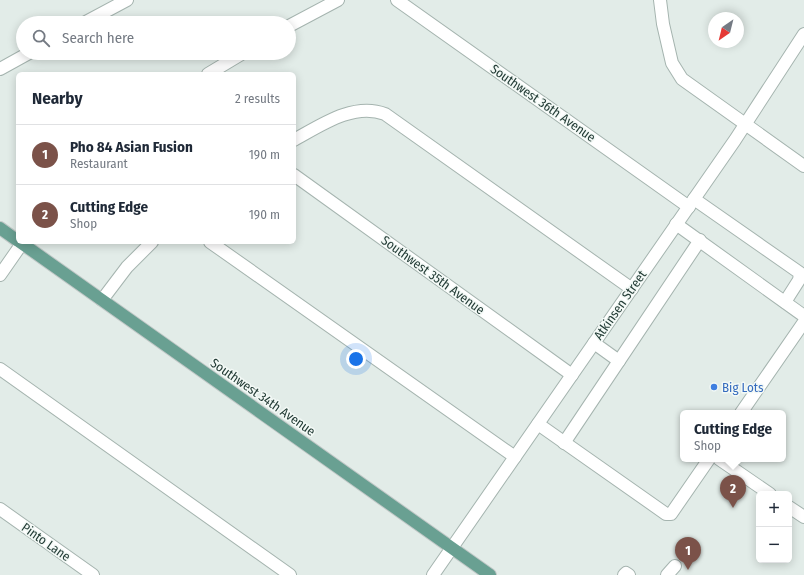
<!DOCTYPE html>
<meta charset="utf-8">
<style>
body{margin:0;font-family:"Fira Sans Condensed",sans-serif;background:#f2f2f3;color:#1f2937}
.controls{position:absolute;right:12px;bottom:12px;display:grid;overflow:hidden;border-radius:6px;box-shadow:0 2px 10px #0003}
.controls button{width:36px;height:36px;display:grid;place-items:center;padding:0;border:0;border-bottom:1px solid #e0e1e3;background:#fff;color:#1f2937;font:20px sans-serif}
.compass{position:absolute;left:708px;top:12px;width:36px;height:36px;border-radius:50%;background:#fff;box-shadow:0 2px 10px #0003;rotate:215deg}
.you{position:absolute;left:356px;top:359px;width:14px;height:14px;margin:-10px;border:3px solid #fff;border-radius:50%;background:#1a73e8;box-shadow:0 0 0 6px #1a73e833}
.badge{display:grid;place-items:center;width:26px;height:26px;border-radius:50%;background:#7b5249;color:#fff;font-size:13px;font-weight:700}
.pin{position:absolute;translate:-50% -33px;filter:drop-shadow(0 1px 2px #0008)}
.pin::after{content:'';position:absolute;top:21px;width:14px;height:12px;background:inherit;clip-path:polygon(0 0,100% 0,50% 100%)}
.popup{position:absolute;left:680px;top:410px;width:106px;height:52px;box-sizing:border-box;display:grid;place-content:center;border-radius:6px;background:#fff;filter:drop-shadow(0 1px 3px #0005);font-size:13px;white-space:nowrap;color:#747a83}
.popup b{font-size:15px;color:#1f2937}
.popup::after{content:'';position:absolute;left:50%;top:100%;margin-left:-8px;border:8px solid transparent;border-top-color:#fff}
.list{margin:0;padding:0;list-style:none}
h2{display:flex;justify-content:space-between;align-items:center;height:52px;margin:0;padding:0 16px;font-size:17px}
h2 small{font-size:13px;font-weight:400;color:#747a83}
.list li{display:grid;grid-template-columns:26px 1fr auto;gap:12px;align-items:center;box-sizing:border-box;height:60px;padding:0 16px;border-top:1px solid #e0e1e3}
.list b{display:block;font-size:15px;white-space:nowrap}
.list p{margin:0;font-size:13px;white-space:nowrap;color:#747a83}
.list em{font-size:13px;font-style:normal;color:#747a83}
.icon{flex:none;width:22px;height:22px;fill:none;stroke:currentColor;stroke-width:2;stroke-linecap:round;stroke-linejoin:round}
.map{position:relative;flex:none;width:804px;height:575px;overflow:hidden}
.search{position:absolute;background:#fff;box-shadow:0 2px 10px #0003;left:16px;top:16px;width:280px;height:44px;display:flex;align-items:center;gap:10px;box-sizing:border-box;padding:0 14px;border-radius:22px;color:#747a83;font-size:15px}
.panel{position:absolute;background:#fff;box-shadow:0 2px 10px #0003;left:16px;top:72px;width:280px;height:172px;border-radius:6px}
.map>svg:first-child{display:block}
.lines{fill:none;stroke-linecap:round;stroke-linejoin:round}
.minor-casing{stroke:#a5b4af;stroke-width:14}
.major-casing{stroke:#c1c8c7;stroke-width:14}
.minor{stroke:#fff;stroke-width:12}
.major{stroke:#69a092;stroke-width:12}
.shop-dot{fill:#3f7fe0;stroke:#f3f9f6;stroke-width:1.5}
.labels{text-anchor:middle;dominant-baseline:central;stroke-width:3;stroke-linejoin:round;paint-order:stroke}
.street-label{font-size:13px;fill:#233c36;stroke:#f3f9f6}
.shop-label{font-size:13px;fill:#366cbe;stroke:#f3f9f6;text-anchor:start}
</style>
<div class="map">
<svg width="804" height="575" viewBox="0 0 804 575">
<rect width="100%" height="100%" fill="#e2ece8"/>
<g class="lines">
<defs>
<g id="minor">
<path d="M 397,0 L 689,207"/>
<path d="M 660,0 L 663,24 L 672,63 L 682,79 L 804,166"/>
<path d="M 84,23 L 127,0"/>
<path d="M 289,26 L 338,0"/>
<path d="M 0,69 L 29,53"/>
<path d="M 208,74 L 243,53"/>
<path d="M 294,140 C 321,125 354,102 385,114 L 632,289"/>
<path d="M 294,175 L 572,375"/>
<path d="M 694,199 L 800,273 L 799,280 L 785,302"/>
<path d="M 676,224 L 804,316"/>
<path d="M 210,242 L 515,457"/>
<path d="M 0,275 L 23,242"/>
<path d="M 102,300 L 127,267 L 152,242"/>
<path d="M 594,343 L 619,361"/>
<path d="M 0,369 L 290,575"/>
<path d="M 741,413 L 804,322"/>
<path d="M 538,424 L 666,514 L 671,514 L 709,459"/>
<path d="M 564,443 L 700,240"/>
<path d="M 719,459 L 770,494"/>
<path d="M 789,507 L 804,517"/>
<path d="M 0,509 L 93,575"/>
<path d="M 433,575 L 735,140 L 804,34"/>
<path d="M 624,575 L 626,573 L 629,575"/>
<path d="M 667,575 L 675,566"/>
</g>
<g id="major">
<path d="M 0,228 L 18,241"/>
<path d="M 20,242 L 490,575"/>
</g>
</defs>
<use href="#minor" class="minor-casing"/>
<use href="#major" class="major-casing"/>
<use href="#minor" class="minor"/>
<use href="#major" class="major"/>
</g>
<circle class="shop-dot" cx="714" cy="387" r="4"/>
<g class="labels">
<g class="street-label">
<text transform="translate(543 103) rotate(35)">Southwest 36th Avenue</text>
<text transform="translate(433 275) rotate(36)">Southwest 35th Avenue</text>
<text transform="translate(620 305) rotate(-55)">Atkinsen Street</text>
<text transform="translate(263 397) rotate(35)">Southwest 34th Avenue</text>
<text transform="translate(46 542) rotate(35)">Pinto Lane</text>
</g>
<g class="shop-label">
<text x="722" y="387">Big Lots</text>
</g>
</g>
</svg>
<div class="controls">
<button>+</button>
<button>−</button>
</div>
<svg class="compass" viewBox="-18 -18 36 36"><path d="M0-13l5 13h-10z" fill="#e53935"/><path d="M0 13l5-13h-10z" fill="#747a83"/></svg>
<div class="you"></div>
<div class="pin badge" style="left:688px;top:570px">1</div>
<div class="pin badge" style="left:733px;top:508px">2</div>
<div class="popup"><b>Cutting Edge</b>Shop</div>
<div class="search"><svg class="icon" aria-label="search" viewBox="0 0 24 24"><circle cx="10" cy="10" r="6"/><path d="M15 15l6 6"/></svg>Search here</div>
<section class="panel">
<h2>Nearby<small>2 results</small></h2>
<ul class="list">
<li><span class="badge">1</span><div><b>Pho 84 Asian Fusion</b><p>Restaurant</p></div><em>190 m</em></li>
<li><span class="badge">2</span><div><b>Cutting Edge</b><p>Shop</p></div><em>190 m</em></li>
</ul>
</section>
</div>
